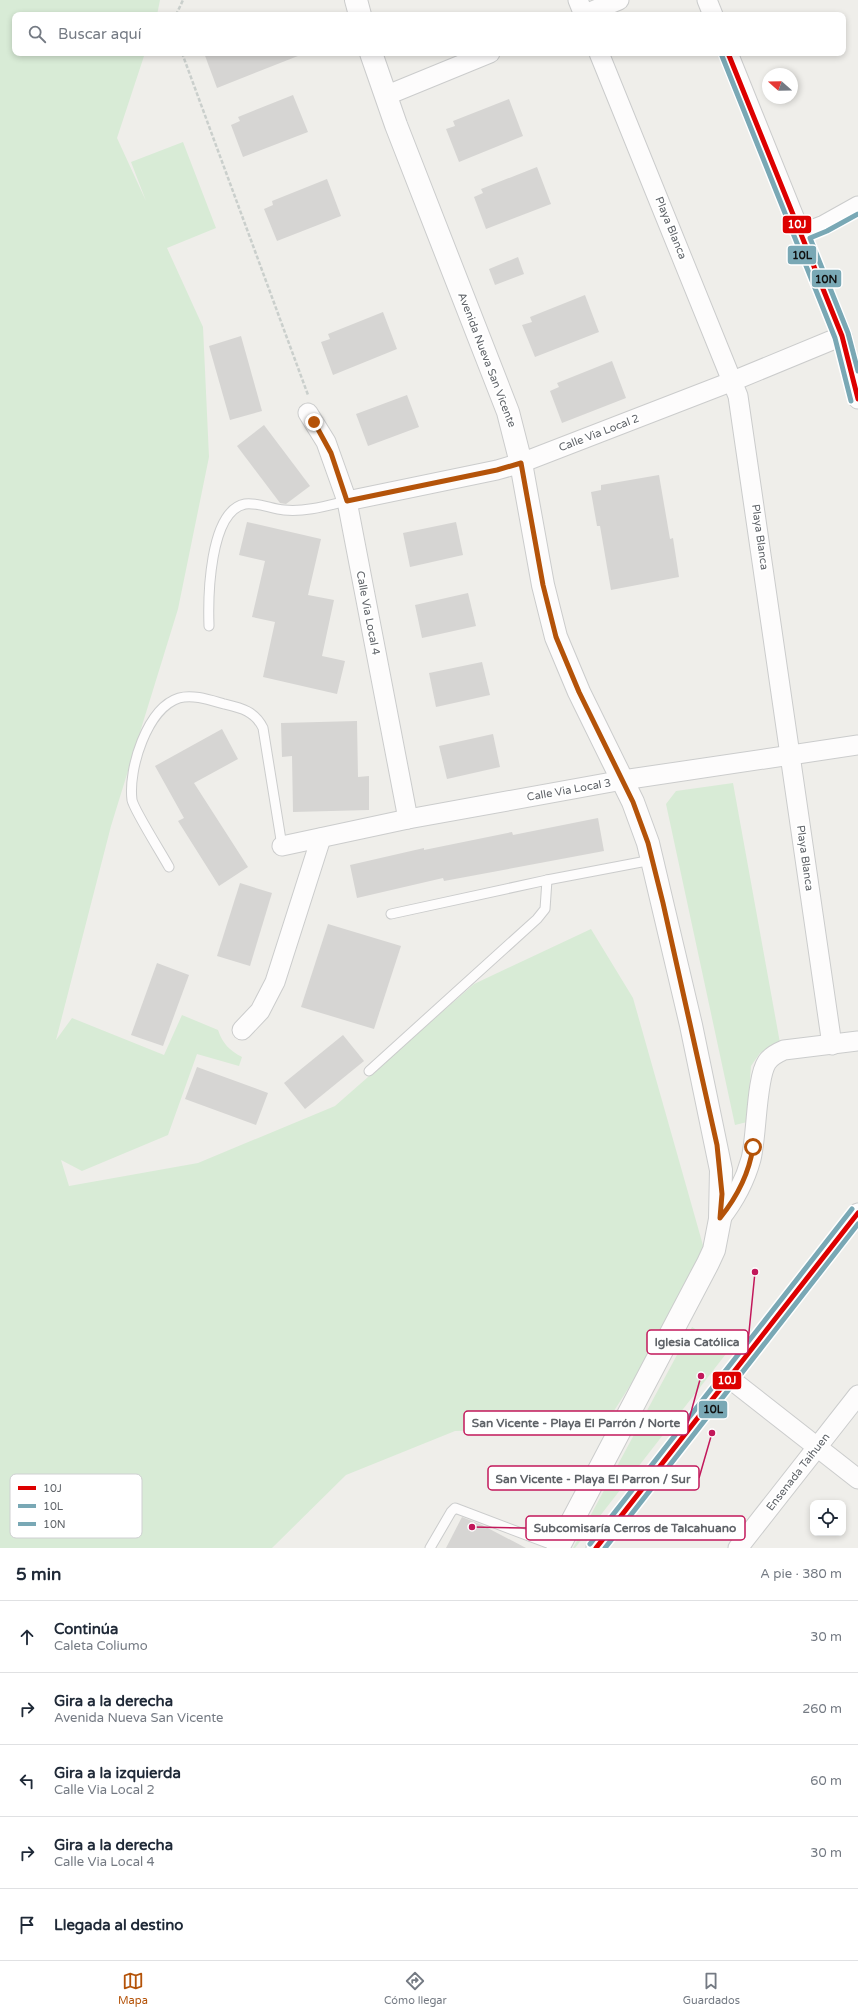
<!DOCTYPE html>
<html lang="es">
<meta charset="utf-8">
<style>
body{margin:0;font-family:"Varela Round",sans-serif;background:#f2f2f3;color:#1f2937}
.controls{position:absolute;right:12px;bottom:12px;display:grid;overflow:hidden;border-radius:8px;box-shadow:0 2px 6px #0003}
.controls button{width:36px;height:36px;display:grid;place-items:center;padding:0;border:0;border-bottom:1px solid #e0e1e3;background:#fff;color:#1f2937;font:20px sans-serif}
.compass{position:absolute;left:762px;top:68px;width:36px;height:36px;border-radius:50%;background:#fff;box-shadow:0 2px 6px #0003;rotate:290deg}
.stop{position:absolute;width:12px;height:12px;margin:-9px;border:3px solid #b45309;border-radius:50%;background:#fff}
.stop.end{background:#b45309;border-color:#fff;box-shadow:0 1px 4px #0008}
.list{margin:0;padding:0;list-style:none}
h2{display:flex;justify-content:space-between;align-items:center;height:52px;margin:0;padding:0 16px;font-size:17px}
h2 small{font-size:13px;font-weight:400;color:#747a83}
.list li{display:grid;grid-template-columns:26px 1fr auto;gap:12px;align-items:center;box-sizing:border-box;height:72px;padding:0 16px;border-top:1px solid #e0e1e3}
.list b{display:block;font-size:15px;white-space:nowrap}
.list p{margin:0;font-size:13px;white-space:nowrap;color:#747a83}
.list em{font-size:13px;font-style:normal;color:#747a83}
.icon{flex:none;width:22px;height:22px;fill:none;stroke:currentColor;stroke-width:2;stroke-linecap:round;stroke-linejoin:round}
.map{position:relative;flex:none;width:858px;height:1548px;overflow:hidden}
.search{position:absolute;background:#fff;box-shadow:0 2px 6px #0003;left:12px;right:12px;top:12px;height:44px;display:flex;align-items:center;gap:10px;box-sizing:border-box;padding:0 14px;border-radius:8px;color:#747a83;font-size:15px}
.sheet{height:412px;background:#fff}
nav{display:flex;justify-content:space-around;align-items:center;box-sizing:border-box;height:56px;border-top:1px solid #e0e1e3;background:#fff;font-size:11px;color:#747a83}
nav a{display:grid;justify-items:center;gap:2px}
nav .on{color:#b45309}
.map>svg:first-child{display:block}
.green{fill:#d8ebd6}
.building{fill:#d6d5d3}
.lines{fill:none;stroke-linecap:round;stroke-linejoin:round}
.service-casing{stroke:#cbcccc;stroke-width:11}
.minor-casing{stroke:#cbcccc;stroke-width:21}
.tertiary-casing{stroke:#cbcccc;stroke-width:24}
.path{stroke:#cacfcc;stroke-width:2.5;stroke-dasharray:4 2;stroke-linecap:butt}
.service{stroke:#fdfcfc;stroke-width:9}
.minor{stroke:#fdfcfc;stroke-width:19}
.tertiary{stroke:#fdfcfc;stroke-width:22}
.bus-1-casing{stroke:#fff;stroke-width:8}
.bus-2-casing{stroke:#fff;stroke-width:8}
.bus-3-casing{stroke:#fff;stroke-width:8}
.bus-1{stroke:#d00;stroke-width:5}
.bus-2{stroke:#79a8b5;stroke-width:5}
.bus-3{stroke:#79a8b5;stroke-width:5}
.route{stroke:#b45309;stroke-width:5}
.labels{text-anchor:middle;dominant-baseline:central;stroke-width:4;stroke-linejoin:round;paint-order:stroke}
.street-label{font-size:11px;fill:#5f6368;stroke:#fff}
.key{fill:#fff;stroke:#cfd0d2;stroke-width:1}
.key-label{font-size:11px;fill:#5f6368}
.leader{fill:none;stroke:#c2185b;stroke-width:1.5}
.callout-dot{fill:#c2185b;stroke:#fff;stroke-width:1.5}
.callout{fill:#fff;stroke:#c2185b;stroke-width:1.5}
.callout-label{font-size:12px;text-anchor:middle;font-weight:bold;fill:#5f6368}
.line-badge{stroke:#fff;stroke-width:1.5}
.badge-label{font-size:11px;text-anchor:middle;font-weight:bold;fill:#fff}
.pale-badge-label{font-size:11px;text-anchor:middle;font-weight:bold;fill:#111}
</style>
<div class="map">
<svg width="858" height="1548" viewBox="0 0 858 1548">
<rect width="100%" height="100%" fill="#efeeea"/>
<g class="green">
<path d="M 0,0 L 160,0 L 157,15 L 15,15 L 15,53 L 145,53 L 117,138 L 146,201 L 131,162 L 183,142 L 216,228 L 167,248 L 203,327 L 209,457 L 178,609 L 111,826 L 56,1040 L 72,1018 L 164,1055 L 182,1015 L 218,1030 C 223,1044 229,1050 242,1057 L 239,1066 L 197,1054 L 168,1135 L 82,1171 L 61,1160 L 69,1186 L 198,1163 L 335,1106 L 474,984 L 591,929 L 633,998 L 708,1263 L 612,1414 L 546,1429 L 455,1431 L 346,1475 L 272,1548 L 0,1548 Z"/>
<path d="M 733,783 L 780,1043 L 760,1053 L 751,1066 L 747,1122 L 735,1125 L 666,804 L 676,791 Z"/>
<path d="M 692,1327 L 729,1350 L 575,1548 L 573,1548 Z"/>
</g>
<g class="building">
<path d="M 204,53 L 303,53 L 303,54 L 217,88 Z"/>
<path d="M 293,95 L 308,132 L 243,157 L 231,125 L 240,121 L 238,117 Z"/>
<path d="M 509,99 L 523,136 L 459,162 L 446,129 L 455,126 L 453,121 Z"/>
<path d="M 537,167 L 551,204 L 486,229 L 474,197 L 483,193 L 481,189 Z"/>
<path d="M 327,179 L 341,216 L 277,241 L 264,209 L 273,205 L 272,201 Z"/>
<path d="M 518,257 L 524,274 L 495,285 L 489,269 Z"/>
<path d="M 585,295 L 599,332 L 535,357 L 522,325 L 532,322 L 530,317 Z"/>
<path d="M 383,312 L 397,349 L 333,375 L 321,342 L 330,339 L 328,334 Z"/>
<path d="M 241,336 L 262,411 L 230,420 L 209,346 Z"/>
<path d="M 612,361 L 626,398 L 562,423 L 550,391 L 559,387 L 557,383 Z"/>
<path d="M 407,395 L 419,427 L 368,446 L 356,414 Z"/>
<path d="M 264,425 L 310,486 L 286,504 L 280,503 L 237,446 Z"/>
<path d="M 659,475 L 670,539 L 673,538 L 679,577 L 611,590 L 600,526 L 597,526 L 591,492 L 601,490 L 601,485 Z"/>
<path d="M 247,522 L 321,539 L 308,595 L 334,600 L 322,656 L 345,661 L 337,694 L 263,677 L 275,622 L 252,617 L 265,561 L 239,555 Z"/>
<path d="M 456,522 L 463,555 L 410,567 L 403,533 Z"/>
<path d="M 468,593 L 476,626 L 422,638 L 415,605 Z"/>
<path d="M 482,662 L 490,695 L 436,707 L 429,673 Z"/>
<path d="M 357,721 L 358,777 L 369,776 L 369,810 L 293,812 L 292,756 L 282,757 L 281,723 Z"/>
<path d="M 222,729 L 238,759 L 194,783 L 248,867 L 219,886 L 178,821 L 184,818 L 155,766 Z"/>
<path d="M 493,734 L 500,767 L 447,779 L 439,746 Z"/>
<path d="M 598,818 L 604,851 L 444,881 L 443,878 L 357,898 L 350,865 L 424,848 L 424,850 L 512,832 L 513,835 Z"/>
<path d="M 240,883 L 272,893 L 250,966 L 217,956 Z"/>
<path d="M 328,924 L 401,946 L 374,1029 L 301,1007 Z"/>
<path d="M 157,963 L 189,975 L 163,1046 L 131,1035 Z"/>
<path d="M 343,1035 L 364,1061 L 305,1109 L 284,1083 Z"/>
<path d="M 197,1067 L 268,1093 L 256,1125 L 185,1099 Z"/>
<path d="M 462,1517 L 482,1525 L 526,1548 L 446,1548 Z"/>
</g>
<g class="lines">
<defs>
<g id="service">
<path d="M 209,626 C 208,598 209,511 245,504 C 257,502 272,509 284,510 C 306,512 326,506 347,501"/>
<path d="M 169,867 C 162,854 134,810 132,800 C 128,769 147,708 179,698 C 193,694 210,700 224,704 C 241,708 255,711 263,728 L 282,846"/>
<path d="M 391,914 L 547,880 L 652,860"/>
<path d="M 369,1071 L 537,919 L 545,909 L 547,880"/>
<path d="M 430,1548 L 451,1512 L 455,1508 L 558,1547"/>
</g>
<g id="minor">
<path d="M 578,0 L 584,15"/>
<path d="M 707,0 L 713,15"/>
<path d="M 583,15 L 619,0"/>
<path d="M 599,53 L 738,396 L 832,1045"/>
<path d="M 728,53 L 842,336 L 858,399"/>
<path d="M 385,96 L 490,53"/>
<path d="M 801,234 L 824,225 L 858,206"/>
<path d="M 308,413 L 326,442 L 347,501 L 408,819"/>
<path d="M 347,501 L 497,470 L 521,463 L 733,381 L 842,336"/>
<path d="M 282,846 L 408,819 L 623,780 L 858,745"/>
<path d="M 242,1030 L 260,1011 L 275,982 L 321,838"/>
<path d="M 720,1219 C 735,1200 745,1181 751,1159 C 757,1136 756,1078 767,1062 C 771,1056 777,1053 784,1050 L 858,1041"/>
<path d="M 729,1378 L 858,1479"/>
<path d="M 596,1548 L 858,1213"/>
<path d="M 738,1548 L 858,1395"/>
</g>
<g id="tertiary">
<path d="M 356,0 L 360,15"/>
<path d="M 371,53 L 396,125 L 508,412 L 521,463 L 543,585 L 556,637 L 579,692 L 633,802 L 648,843 L 691,1025 L 721,1170 L 720,1219 L 714,1250 L 708,1263 L 558,1548"/>
</g>
</defs>
<use href="#service" class="service-casing"/>
<use href="#minor" class="minor-casing"/>
<use href="#tertiary" class="tertiary-casing"/>
<g class="path">
<path d="M 176,15 L 183,0"/>
<path d="M 182,53 L 308,395"/>
</g>
<use href="#service" class="service"/>
<use href="#minor" class="minor"/>
<use href="#tertiary" class="tertiary"/>
<defs>
<g id="bus-1">
<path d="M 728,53 L 842,336 L 858,399"/>
<path d="M 596,1548 L 858,1213"/>
</g>
<g id="bus-2">
<path d="M 722,56 L 835,338 L 851,401"/>
<path d="M 605,1548 L 858,1224"/>
</g>
<g id="bus-3">
<path d="M 858,214 L 827,231 L 810,238 L 848,333 L 858,371"/>
<path d="M 590,1544 L 852,1209"/>
</g>
</defs>
<use href="#bus-1" class="bus-1-casing"/>
<use href="#bus-2" class="bus-2-casing"/>
<use href="#bus-3" class="bus-3-casing"/>
<use href="#bus-1" class="bus-1"/>
<use href="#bus-2" class="bus-2"/>
<use href="#bus-3" class="bus-3"/>
</g>
<g class="lines">
<path class="route" d="M 314,422 L 331,453 L 347,501 L 497,470 L 521,463 L 543,585 L 556,637 L 579,692 L 633,802 L 648,843 L 663,903 L 717,1145 L 722,1194 L 720,1218 C 737,1197 749,1174 753,1147"/>
</g>
<g class="labels">
<g class="street-label">
<text transform="translate(671 228) rotate(68)">Playa Blanca</text>
<text transform="translate(487 360) rotate(69)">Avenida Nueva San Vicente</text>
<text transform="translate(599 433) rotate(-21)">Calle Via Local 2</text>
<text transform="translate(760 537) rotate(82)">Playa Blanca</text>
<text transform="translate(368 613) rotate(79)">Calle Via Local 4</text>
<text transform="translate(569 790) rotate(-10)">Calle Via Local 3</text>
<text transform="translate(805 858) rotate(82)">Playa Blanca</text>
<text transform="translate(798 1472) rotate(-52)">Ensenada Taihuen</text>
</g>
</g>
<rect x="10" y="1474" width="132" height="64" rx="6" class="key"/>
<rect x="18" y="1486" width="18" height="4" fill="#d00"/>
<rect x="18" y="1504" width="18" height="4" fill="#79a8b5"/>
<rect x="18" y="1522" width="18" height="4" fill="#79a8b5"/>
<g class="key-label">
<text x="43" y="1492">10J</text>
<text x="43" y="1510">10L</text>
<text x="43" y="1528">10N</text>
</g>
<path class="leader" d="M755 1272L748 1342M701 1376L688 1423M712 1433L699 1478M472 1527L526 1528"/>
<g class="callout-dot">
<circle cx="755" cy="1272" r="4"/>
<circle cx="701" cy="1376" r="4"/>
<circle cx="712" cy="1433" r="4"/>
<circle cx="472" cy="1527" r="4"/>
</g>
<g class="callout">
<rect x="647" y="1330" width="101" height="24" rx="4"/>
<rect x="464" y="1411" width="224" height="24" rx="4"/>
<rect x="488" y="1466" width="211" height="24" rx="4"/>
<rect x="526" y="1516" width="219" height="24" rx="4"/>
</g>
<g class="callout-label">
<text x="697" y="1346">Iglesia Católica</text>
<text x="576" y="1427">San Vicente - Playa El Parrón / Norte</text>
<text x="593" y="1483">San Vicente - Playa El Parron / Sur</text>
<text x="635" y="1532">Subcomisaría Cerros de Talcahuano</text>
</g>
<g class="line-badge">
<rect x="782" y="215" width="30" height="19" rx="4" fill="#d00"/>
<rect x="787" y="245" width="30" height="20" rx="4" fill="#79a8b5"/>
<rect x="811" y="269" width="31" height="19" rx="4" fill="#79a8b5"/>
<rect x="712" y="1371" width="30" height="19" rx="4" fill="#d00"/>
<rect x="698" y="1400" width="30" height="19" rx="4" fill="#79a8b5"/>
</g>
<g class="badge-label">
<text x="797" y="228">10J</text>
<text x="727" y="1384">10J</text>
</g>
<g class="pale-badge-label">
<text x="802" y="259">10L</text>
<text x="826" y="283">10N</text>
<text x="713" y="1413">10L</text>
</g>
</svg>
<div class="controls">
<button><svg class="icon" aria-label="locate" viewBox="0 0 24 24"><circle cx="12" cy="12" r="6"/><path d="M12 2v4M12 18v4M2 12h4M18 12h4"/></svg></button>
</div>
<svg class="compass" viewBox="-18 -18 36 36"><path d="M0-13l5 13h-10z" fill="#e53935"/><path d="M0 13l5-13h-10z" fill="#747a83"/></svg>
<div class="stop" style="left:753px;top:1147px"></div>
<div class="stop end" style="left:314px;top:422px"></div>
<div class="search"><svg class="icon" aria-label="search" viewBox="0 0 24 24"><circle cx="10" cy="10" r="6"/><path d="M15 15l6 6"/></svg>Buscar aquí</div>
</div>
<section class="sheet">
<h2>5 min<small>A pie · 380 m</small></h2>
<ul class="list">
<li><svg class="icon" aria-label="ahead" viewBox="0 0 24 24"><path d="M12 20V5M6 11l6-6 6 6"/></svg><div><b>Continúa</b><p>Caleta Coliumo</p></div><em>30 m</em></li>
<li><svg class="icon" aria-label="right" viewBox="0 0 24 24"><path d="M7 20v-9h11M14 6l5 5-5 5"/></svg><div><b>Gira a la derecha</b><p>Avenida Nueva San Vicente</p></div><em>260 m</em></li>
<li><svg class="icon" aria-label="left" viewBox="0 0 24 24"><path d="M17 20v-9H6M10 6l-5 5 5 5"/></svg><div><b>Gira a la izquierda</b><p>Calle Via Local 2</p></div><em>60 m</em></li>
<li><svg class="icon" aria-label="right" viewBox="0 0 24 24"><path d="M7 20v-9h11M14 6l5 5-5 5"/></svg><div><b>Gira a la derecha</b><p>Calle Via Local 4</p></div><em>30 m</em></li>
<li><svg class="icon" aria-label="arrive" viewBox="0 0 24 24"><path d="M6 21V4h12l-3 4 3 4H6"/></svg><div><b>Llegada al destino</b></div></li>
</ul>
</section>
<nav>
<a class="on"><svg class="icon" aria-label="map" viewBox="0 0 24 24"><path d="M3 6l6-2 6 2 6-2v14l-6 2-6-2-6 2zM9 4v14M15 6v14"/></svg>Mapa</a>
<a><svg class="icon" aria-label="directions" viewBox="0 0 24 24"><path d="M12 3l9 9-9 9-9-9zM9 14v-3h6M13 9l2 2-2 2"/></svg>Cómo llegar</a>
<a><svg class="icon" aria-label="saved" viewBox="0 0 24 24"><path d="M7 4h10v16l-5-4-5 4z"/></svg>Guardados</a>
</nav>
